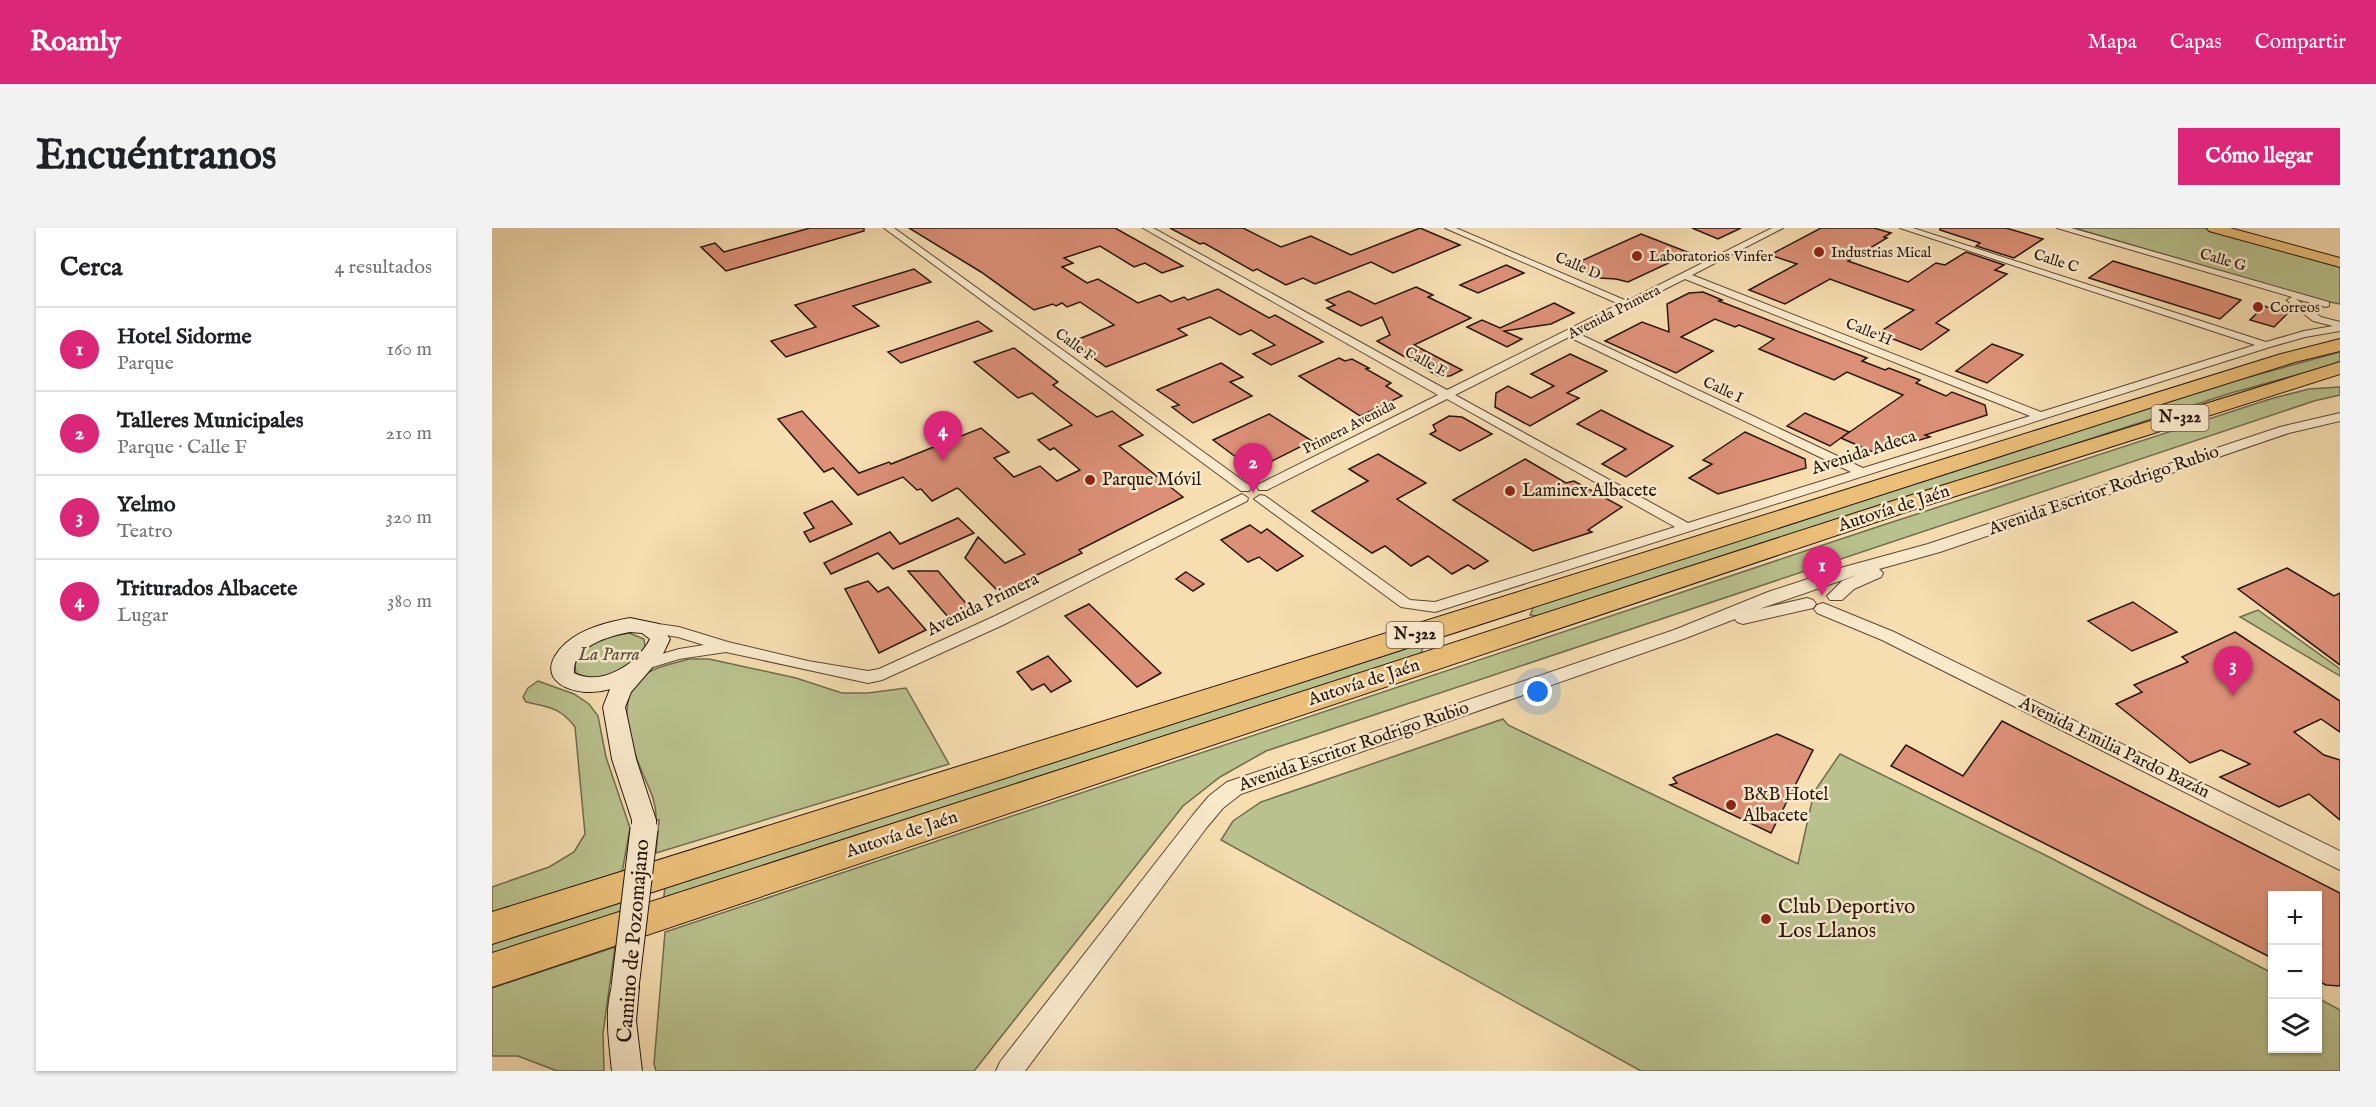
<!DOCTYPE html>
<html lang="es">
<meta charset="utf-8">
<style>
body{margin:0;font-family:"IM FELL English",serif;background:#f2f2f2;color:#202124}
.controls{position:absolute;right:18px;bottom:18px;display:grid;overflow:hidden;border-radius:0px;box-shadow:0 2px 4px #0004}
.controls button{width:54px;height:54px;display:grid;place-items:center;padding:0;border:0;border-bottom:2px solid #e0e0e0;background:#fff;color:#202124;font:30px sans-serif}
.you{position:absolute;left:1046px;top:464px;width:21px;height:21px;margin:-15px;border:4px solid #fff;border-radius:50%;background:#1a73e8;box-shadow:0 0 0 9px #1a73e833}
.badge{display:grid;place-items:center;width:39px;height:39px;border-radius:50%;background:#db2777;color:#fff;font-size:20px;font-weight:700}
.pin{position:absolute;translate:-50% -50px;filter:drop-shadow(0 2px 3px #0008)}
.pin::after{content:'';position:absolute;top:32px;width:21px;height:18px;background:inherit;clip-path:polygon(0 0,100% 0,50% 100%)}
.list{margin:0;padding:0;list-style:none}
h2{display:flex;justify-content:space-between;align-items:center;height:78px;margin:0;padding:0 24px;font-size:26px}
h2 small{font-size:20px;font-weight:400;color:#757577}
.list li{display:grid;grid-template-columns:39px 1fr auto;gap:18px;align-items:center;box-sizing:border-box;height:84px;padding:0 24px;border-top:2px solid #e0e0e0}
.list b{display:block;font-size:22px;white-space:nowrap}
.list p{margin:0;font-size:20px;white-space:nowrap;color:#757577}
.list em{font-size:20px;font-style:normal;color:#757577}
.icon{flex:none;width:33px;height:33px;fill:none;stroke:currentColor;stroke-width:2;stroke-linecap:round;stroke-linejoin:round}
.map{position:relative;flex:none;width:1848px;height:843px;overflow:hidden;border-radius:0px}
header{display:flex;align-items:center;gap:36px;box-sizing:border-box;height:84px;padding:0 30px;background:#db2777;color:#fff}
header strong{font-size:28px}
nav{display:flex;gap:33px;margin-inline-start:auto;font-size:21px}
.intro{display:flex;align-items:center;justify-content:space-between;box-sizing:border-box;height:144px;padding:0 36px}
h1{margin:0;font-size:42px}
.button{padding:15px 27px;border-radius:0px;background:#db2777;color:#fff;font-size:21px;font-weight:700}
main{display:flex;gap:36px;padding:0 36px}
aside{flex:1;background:#fff;border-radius:0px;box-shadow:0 2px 4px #0004}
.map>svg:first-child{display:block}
.green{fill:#b9c28e;stroke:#706c4e;stroke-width:1.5}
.building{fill:#dc9077;stroke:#28150d;stroke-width:1.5}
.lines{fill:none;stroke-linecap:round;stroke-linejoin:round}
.minor-casing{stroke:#5c4736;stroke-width:2}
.tertiary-casing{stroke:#5c4736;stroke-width:2}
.secondary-casing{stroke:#28150d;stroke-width:2}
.primary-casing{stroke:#28150d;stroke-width:2}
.motorway-casing{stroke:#28150d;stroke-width:2}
.minor{fill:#f9eacc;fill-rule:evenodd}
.tertiary{fill:#f9eacc;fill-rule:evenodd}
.secondary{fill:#f9eacc;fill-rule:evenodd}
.primary{fill:#ebbf78;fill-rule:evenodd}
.motorway{fill:#ebbf78;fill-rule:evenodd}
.secondary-bridge-casing{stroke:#28150d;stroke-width:29;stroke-linecap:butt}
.secondary-bridge{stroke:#f9eacc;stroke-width:27}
.poi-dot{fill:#8f2418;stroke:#f9eacc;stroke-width:2}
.labels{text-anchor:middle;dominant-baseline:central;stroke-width:5;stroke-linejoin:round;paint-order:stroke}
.far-poi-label{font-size:15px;fill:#28150d;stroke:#f9eacc;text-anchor:start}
.far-street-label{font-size:15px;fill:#28150d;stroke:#f9eacc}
.shield{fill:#f9eacc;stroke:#675546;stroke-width:1.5}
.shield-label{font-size:16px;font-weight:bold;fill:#28150d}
.street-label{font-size:18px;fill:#28150d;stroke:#f9eacc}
.poi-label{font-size:18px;fill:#28150d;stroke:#f9eacc;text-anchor:start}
.park-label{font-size:18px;font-style:italic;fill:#5b523a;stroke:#f9eacc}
.near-poi-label{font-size:21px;fill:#28150d;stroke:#f9eacc;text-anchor:start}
.near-street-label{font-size:21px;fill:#28150d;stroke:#f9eacc}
</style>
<header>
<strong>Roamly</strong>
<nav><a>Mapa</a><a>Capas</a><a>Compartir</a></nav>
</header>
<div class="intro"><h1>Encuéntranos</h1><a class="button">Cómo llegar</a></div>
<main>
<aside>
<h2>Cerca<small>4 resultados</small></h2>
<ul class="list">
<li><span class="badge">1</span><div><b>Hotel Sidorme</b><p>Parque</p></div><em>160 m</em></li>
<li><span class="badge">2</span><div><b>Talleres Municipales</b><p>Parque · Calle F</p></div><em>210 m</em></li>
<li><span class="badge">3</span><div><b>Yelmo</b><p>Teatro</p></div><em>320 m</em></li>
<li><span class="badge">4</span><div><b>Triturados Albacete</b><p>Lugar</p></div><em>380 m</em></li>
</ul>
</aside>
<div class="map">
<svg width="1848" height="843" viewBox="0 0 1848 843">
<rect width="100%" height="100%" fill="#f6deb1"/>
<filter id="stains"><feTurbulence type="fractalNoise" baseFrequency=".00333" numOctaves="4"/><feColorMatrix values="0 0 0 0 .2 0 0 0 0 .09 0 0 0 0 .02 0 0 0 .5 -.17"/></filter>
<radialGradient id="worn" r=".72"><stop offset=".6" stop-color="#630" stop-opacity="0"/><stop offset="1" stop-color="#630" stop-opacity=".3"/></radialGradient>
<g class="green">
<path d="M 1582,0 L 1712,0 L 1848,38 L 1848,76 L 1823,71 Z"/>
<path d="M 1848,124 L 1848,135 L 1739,165 L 1051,389 L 1038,387 L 1042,378 L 1717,160 Z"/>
<path d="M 1848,159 L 1848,167 L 1822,173 L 774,523 L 728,549 L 691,578 L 482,843 L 164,843 L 162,836 L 173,704 L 1385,299 L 1778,171 L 1817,161 Z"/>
<path d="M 1766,382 L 1848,441 L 1848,448 L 1748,389 Z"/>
<path d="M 137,405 L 152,411 L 153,419 C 144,440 105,458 84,445 L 82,434 C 95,414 115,408 137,405 Z"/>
<path d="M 918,419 L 931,420 L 927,430 L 171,676 L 173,659 Z"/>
<path d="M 197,431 L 217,431 L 304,450 L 350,465 L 376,465 L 414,460 L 457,536 L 164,625 L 167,592 L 164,592 C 165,574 157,560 150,544 C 138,515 123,474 150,449 C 160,439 183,435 197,431 Z"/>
<path d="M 46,453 L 82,466 L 97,476 L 106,488 L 114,529 L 138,600 L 130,645 L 0,689 L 0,659 L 57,639 L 82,624 L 93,606 L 83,499 C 69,480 57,479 34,474 L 31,469 L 36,460 Z"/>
<path d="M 1011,491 L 1016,497 L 1306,636 L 1322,564 L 1348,526 L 1557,629 L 1780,745 L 1780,820 L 1826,820 L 1826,770 L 1848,782 L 1848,843 L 1149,843 L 729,612 L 741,593 L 769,574 Z"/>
<path d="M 133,667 L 130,692 L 0,734 L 0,710 Z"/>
<path d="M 123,719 L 111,805 L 112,843 L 65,843 L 26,828 L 0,828 L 0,760 Z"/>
</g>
<g class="building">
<path d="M 318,0 L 372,0 L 372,3 L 234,43 L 209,19 L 223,15 L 232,24 Z"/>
<path d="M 417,0 L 623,0 L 691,38 L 670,45 L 653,35 L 642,39 L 608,18 L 572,30 L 581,35 L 570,39 L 595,55 L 606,51 L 646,75 L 668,67 L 679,74 L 692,69 L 696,72 L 726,61 L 777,90 L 783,87 L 831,114 L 779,137 L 761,126 L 783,117 L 759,102 L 748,107 L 718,89 L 686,101 L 695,107 L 614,139 L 579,114 L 622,97 L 588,74 L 575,79 L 570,75 L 564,78 L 561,76 L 542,82 L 489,44 Z"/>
<path d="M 678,0 L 751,0 L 789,19 L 819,8 L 859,27 L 928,0 L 968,17 L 901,45 L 879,34 L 823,56 L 811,50 L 794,57 L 765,41 L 761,43 L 712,15 L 708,16 Z"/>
<path d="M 1200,0 L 1249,0 L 1226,11 Z"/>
<path d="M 1329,0 L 1382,0 L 1399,5 L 1392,9 L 1395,10 L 1356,33 L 1416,54 L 1444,35 L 1453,37 L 1474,24 L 1512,37 L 1503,42 L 1515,46 L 1444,95 L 1457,102 L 1429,122 L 1386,105 L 1422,82 L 1338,51 L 1293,76 L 1257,62 L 1305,36 L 1278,27 Z"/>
<path d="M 1448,0 L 1514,0 L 1551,11 L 1522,30 L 1484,18 L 1488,15 L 1448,2 Z"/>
<path d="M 1149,6 L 1198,25 L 1136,54 L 1124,51 L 1107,50 L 1078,38 Z"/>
<path d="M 1621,33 L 1717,62 L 1749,72 L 1728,91 L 1597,50 Z"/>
<path d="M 1014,37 L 1032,45 L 986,65 L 968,57 Z"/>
<path d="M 422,41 L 439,54 L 361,78 L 387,98 L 294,129 L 279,113 L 324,99 L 303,77 Z"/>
<path d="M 924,59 L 941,67 L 936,69 L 979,90 L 922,117 L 970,142 L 958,148 L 946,148 L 885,113 L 898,107 L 890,89 L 869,98 L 835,80 L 843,77 L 834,72 L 857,63 L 883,76 Z"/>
<path d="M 1211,64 L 1230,72 L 1227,73 L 1375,130 L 1370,133 L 1393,142 L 1397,140 L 1428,152 L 1424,155 L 1454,168 L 1460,164 L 1493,177 L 1495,187 L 1433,207 L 1438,209 L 1383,225 L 1349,210 L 1411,167 L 1355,144 L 1342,152 L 1267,121 L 1282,111 L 1247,97 L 1243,99 L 1223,91 L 1189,109 L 1221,123 L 1184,145 L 1113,113 L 1150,94 L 1177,104 L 1175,76 L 1197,65 Z"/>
<path d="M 1062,75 L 1082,85 L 1059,96 L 1012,103 L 1030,111 L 1015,119 L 975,99 L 990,92 L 1008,100 Z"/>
<path d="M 1772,78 L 1784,82 L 1795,86 L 1782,99 L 1758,92 Z"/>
<path d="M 486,93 L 500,103 L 409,135 L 396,124 Z"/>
<path d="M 1500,116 L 1531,127 L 1495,155 L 1464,143 Z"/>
<path d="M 522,120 L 566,154 L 561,157 L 605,189 L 620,183 L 651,207 L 627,218 L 691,269 L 587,322 L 590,325 L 508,365 L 473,330 L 486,309 L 513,335 L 533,326 L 467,261 L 465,260 L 440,273 L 429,261 L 425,262 L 411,249 L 366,267 L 341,240 L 332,244 L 286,191 L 310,183 L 367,245 L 397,234 L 399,236 L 489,200 L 517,224 L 502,230 L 522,249 L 548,238 L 565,253 L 588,242 L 562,220 L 558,222 L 546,212 L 580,197 L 540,165 L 526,170 L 482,134 Z"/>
<path d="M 1078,126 L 1115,143 L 1075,165 L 1087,170 L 1038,198 L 1003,179 L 1004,165 L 1016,158 L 1039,170 L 1062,158 L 1039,146 Z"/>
<path d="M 847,130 L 853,133 L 860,131 L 877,140 L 874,141 L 899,155 L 894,158 L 910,168 L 868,188 L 807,148 Z"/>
<path d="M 729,135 L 751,149 L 738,154 L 760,168 L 701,195 L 680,179 L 687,177 L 665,162 Z"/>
<path d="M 1109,182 L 1158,207 L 1181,218 L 1134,249 L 1110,236 L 1134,221 L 1085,196 Z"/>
<path d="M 1313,185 L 1357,204 L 1338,218 L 1295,198 Z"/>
<path d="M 777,186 L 820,213 L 770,238 L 756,238 L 721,212 Z"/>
<path d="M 957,188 L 970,189 L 1000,206 L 968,223 L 938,206 L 944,203 L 941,197 Z"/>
<path d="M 1253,204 L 1313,231 L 1314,240 L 1226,266 L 1197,250 L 1220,236 L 1211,232 Z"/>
<path d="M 886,226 L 934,255 L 905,271 L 996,333 L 982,341 L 976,337 L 960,346 L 936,328 L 919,338 L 893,318 L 880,325 L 820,283 L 876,253 L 857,241 Z"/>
<path d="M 1033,231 L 1074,255 L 1082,253 L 1130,279 L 1096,302 L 1100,304 L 1041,323 L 961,272 Z"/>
<path d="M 340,273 L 360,296 L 318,314 L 312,304 L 322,300 L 312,285 Z"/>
<path d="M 466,290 L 482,305 L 401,341 L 386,325 L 339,346 L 332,335 L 398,304 L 408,316 Z"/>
<path d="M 758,297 L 769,305 L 775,301 L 811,328 L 785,343 L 767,329 L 756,334 L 729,312 Z"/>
<path d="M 1795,340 L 1842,368 L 1848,365 L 1848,437 L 1746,361 Z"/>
<path d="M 416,343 L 446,343 L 478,380 L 457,390 Z"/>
<path d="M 694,344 L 712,356 L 701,363 L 684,351 Z"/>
<path d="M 376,353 L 386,364 L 396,359 L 434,402 L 387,425 L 353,361 Z"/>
<path d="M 1641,374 L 1685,404 L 1640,423 L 1596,393 Z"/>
<path d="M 597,376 L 669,445 L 645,459 L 573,388 Z"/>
<path d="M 1743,404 L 1848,473 L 1848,504 L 1829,491 L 1802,504 L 1832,527 L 1848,532 L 1848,592 L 1817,566 L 1787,579 L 1728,549 L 1758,536 L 1729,522 L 1698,535 L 1624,476 L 1650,464 L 1642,457 L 1696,434 L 1690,429 Z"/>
<path d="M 556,428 L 579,453 L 559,464 L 552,456 L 540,462 L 525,444 Z"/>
<path d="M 1510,493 L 1848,665 L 1848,758 L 1834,757 L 1826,753 L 1826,668 L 1780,668 L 1780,730 L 1399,538 L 1414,517 L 1471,548 Z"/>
<path d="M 1285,506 L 1321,522 L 1279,605 L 1178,557 L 1185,555 L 1181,550 L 1184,548 Z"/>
</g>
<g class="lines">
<defs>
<g id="minor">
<path d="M 392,0 L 402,0 L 757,257 L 759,260 L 757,263 L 749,263 Z"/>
<path d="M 651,0 L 661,0 L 955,162 L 1127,76 L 953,0 L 964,0 L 1135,73 L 1280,0 L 1291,0 L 1200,47 L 1549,184 L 1763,117 L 1408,0 L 1421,0 L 1774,114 L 1812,103 L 1841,98 L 1821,93 L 1797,74 L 1795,72 L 1800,69 L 1565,0 L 1579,0 L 1837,74 L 1837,78 L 1834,79 L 1804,71 L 1829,89 L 1848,94 L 1848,103 L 1813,109 L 1778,119 L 943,384 L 909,379 L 762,271 L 768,267 L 773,268 L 918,372 L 943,374 L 1183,299 L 955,171 L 775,262 L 767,262 L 765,259 L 767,256 L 946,167 ZM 1193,51 L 1538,188 L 1371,240 L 1085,105 ZM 1077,109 L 1359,244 L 1196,295 L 963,167 Z"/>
<path d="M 750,266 L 756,270 L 755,273 L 513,396 L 390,452 L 376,455 L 234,424 L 187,431 L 151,442 L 146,441 L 143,437 L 146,433 L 187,421 L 212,417 L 186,409 L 154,404 L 152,400 L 159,395 L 187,399 L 236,414 L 316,433 L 376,443 L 387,441 L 503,388 Z"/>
</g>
<g id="tertiary">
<path d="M 1848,185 L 1848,193 L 1797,205 L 1448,324 L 1387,341 L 1391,345 L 1389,349 L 1362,361 L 1350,372 L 1338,372 L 1335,368 L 1350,353 L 1365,347 L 1267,381 L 1315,370 L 1321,372 L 1324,376 L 1321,380 L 1251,396 L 1245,394 L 1243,391 L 1194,410 L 749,566 L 731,580 L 715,599 L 533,843 L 504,843 L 508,834 L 701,587 L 717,568 L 735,554 L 1182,402 L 1276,364 L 1352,339 L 1436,316 L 1788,199 Z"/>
<path d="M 1331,375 L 1402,404 L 1848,623 L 1848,642 L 1390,412 L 1325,385 L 1322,381 L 1325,377 Z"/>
</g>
<g id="secondary">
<path d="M 138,390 L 167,396 L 178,411 L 170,428 L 139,464 L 133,479 L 144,531 L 164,592 L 164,601 L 161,608 L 152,611 L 143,608 L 140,601 L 140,592 L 120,531 L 111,479 L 118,461 C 84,472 34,452 74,415 C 91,400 116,394 138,390 ZM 138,404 L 150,405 L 158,411 C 146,436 109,459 82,445 C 80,418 117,408 138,404 Z"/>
<path d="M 133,746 L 143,750 L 147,759 L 144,793 L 150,843 L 120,843 C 117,813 111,778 123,750 Z"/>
</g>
<path id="primary" d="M 1715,0 L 1738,0 L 1848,30 L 1848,39 L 1717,3 Z"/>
<g id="motorway">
<path d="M 1848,111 L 1848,123 L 1803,134 L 1676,174 L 0,716 L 0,684 L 1789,126 Z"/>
<path d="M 1848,134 L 1848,146 L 1423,281 L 0,759 L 0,725 L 1407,271 Z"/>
</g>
</defs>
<use href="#minor" class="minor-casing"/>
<use href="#tertiary" class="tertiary-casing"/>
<use href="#secondary" class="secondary-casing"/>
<use href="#primary" class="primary-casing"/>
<use href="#motorway" class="motorway-casing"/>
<use href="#minor" class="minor"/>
<use href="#tertiary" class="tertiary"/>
<use href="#secondary" class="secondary"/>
<use href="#primary" class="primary"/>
<use href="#motorway" class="motorway"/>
<defs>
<path id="secondary-bridge" d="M 133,759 L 152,601"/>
</defs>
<use href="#secondary-bridge" class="secondary-bridge-casing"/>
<use href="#secondary-bridge" class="secondary-bridge"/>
</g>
<g class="poi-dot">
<circle cx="1327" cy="24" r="6"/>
<circle cx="1145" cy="28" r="6"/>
<circle cx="1766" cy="79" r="6"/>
<circle cx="598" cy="252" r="6"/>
<circle cx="1018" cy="263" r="6"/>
<circle cx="1239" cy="577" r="6"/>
<circle cx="1274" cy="691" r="6"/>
</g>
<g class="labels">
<g class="far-poi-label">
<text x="1339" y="24">Industrias Mical</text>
<text x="1157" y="28">Laboratorios Vinfer</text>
<text x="1778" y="79">Correos</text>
</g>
<g class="far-street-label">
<text transform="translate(1731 32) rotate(16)">Calle G</text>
<text transform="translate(1564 33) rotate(18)">Calle C</text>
<text transform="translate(1086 38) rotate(23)">Calle D</text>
<text transform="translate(1122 84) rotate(-27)">Avenida Primera</text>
<text transform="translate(1377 104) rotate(22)">Calle H</text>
<text transform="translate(583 117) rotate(36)">Calle F</text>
<text transform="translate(934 134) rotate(29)">Calle E</text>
<text transform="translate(1231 162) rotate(25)">Calle I</text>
<text transform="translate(857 199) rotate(-27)">Primera Avenida</text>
</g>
<g class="shield">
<rect x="1659.5" y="177" width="57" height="26" rx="4.5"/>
<rect x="894.5" y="394" width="57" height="26" rx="4.5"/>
</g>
<g class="shield-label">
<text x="1688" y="190">N-322</text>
<text x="923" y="407">N-322</text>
</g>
<g class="street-label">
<text transform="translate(1372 225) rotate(-18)">Avenida Adeca</text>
<text transform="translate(1612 263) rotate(-19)">Avenida Escritor Rodrigo Rubio</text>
<text transform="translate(1402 281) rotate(-18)">Autovía de Jaén</text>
<text transform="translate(491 377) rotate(-26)">Avenida Primera</text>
<text transform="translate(872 455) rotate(-18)">Autovía de Jaén</text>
<text transform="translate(862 519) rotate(-19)">Avenida Escritor Rodrigo Rubio</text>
<text transform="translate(1622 520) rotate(26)">Avenida Emilia Pardo Bazán</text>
<text transform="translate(410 607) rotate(-18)">Autovía de Jaén</text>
</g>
<g class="poi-label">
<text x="610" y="252">Parque Móvil</text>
<text x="1030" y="263">Laminex Albacete</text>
<text x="1251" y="567">B&amp;B Hotel<tspan x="1251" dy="21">Albacete</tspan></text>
</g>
<g class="park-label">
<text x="117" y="427">La Parra</text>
</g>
<g class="near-poi-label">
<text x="1286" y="679">Club Deportivo<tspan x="1286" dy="24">Los Llanos</tspan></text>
</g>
<g class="near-street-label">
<text transform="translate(142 713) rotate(-85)">Camino de Pozomajano</text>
</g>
</g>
<rect width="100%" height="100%" filter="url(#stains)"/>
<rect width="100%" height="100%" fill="url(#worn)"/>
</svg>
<div class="controls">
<button>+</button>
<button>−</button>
<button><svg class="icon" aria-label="layers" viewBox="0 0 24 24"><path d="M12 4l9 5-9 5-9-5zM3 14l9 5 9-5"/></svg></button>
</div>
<div class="you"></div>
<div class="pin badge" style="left:1330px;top:368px">1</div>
<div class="pin badge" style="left:761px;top:265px">2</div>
<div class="pin badge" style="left:1741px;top:468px">3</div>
<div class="pin badge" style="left:451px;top:233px">4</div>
</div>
</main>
